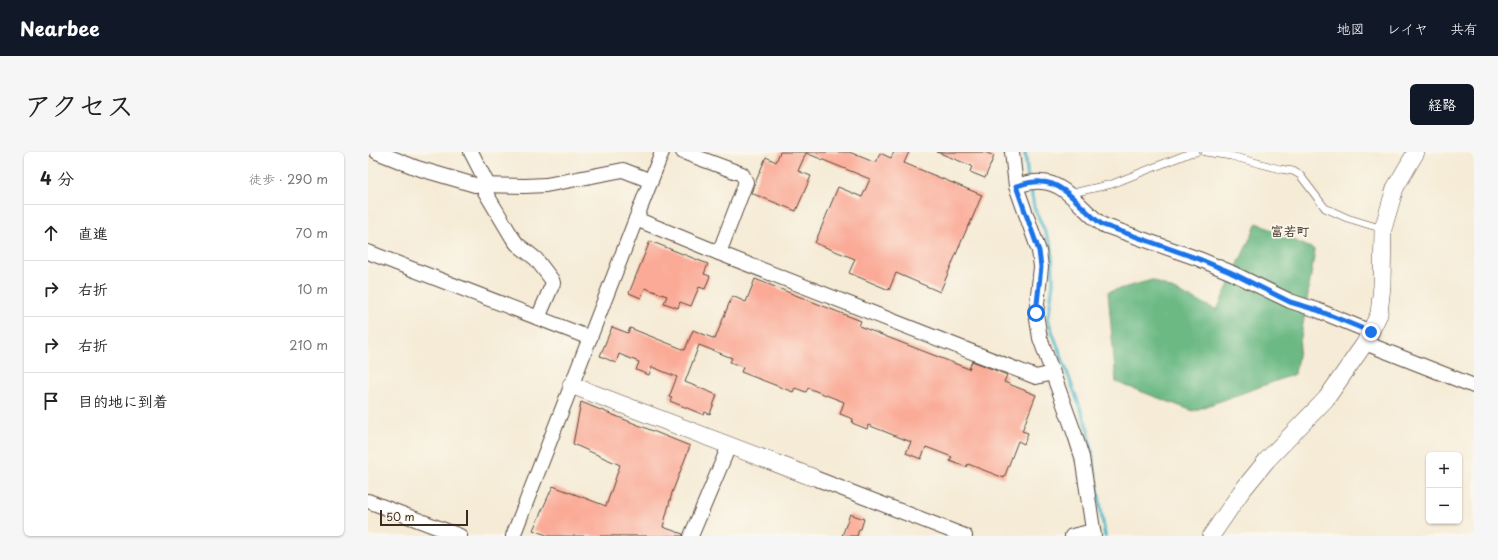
<!DOCTYPE html>
<html lang="ja">
<meta charset="utf-8">
<style>
body{margin:0;font-family:"Playpen Sans","Klee One",sans-serif;background:#f6f6f6;color:#222}
.controls{position:absolute;right:12px;bottom:12px;display:grid;overflow:hidden;border-radius:6px;box-shadow:0 1px 3px #0004}
.controls button{width:36px;height:36px;display:grid;place-items:center;padding:0;border:0;border-bottom:1px solid #e0e0e0;background:#fff;color:#222;font:20px sans-serif}
.scale{position:absolute;left:12px;bottom:10px;width:88px;box-sizing:border-box;padding-left:4px;border:2px solid #3b2a1e;border-top:0;font-size:11px;line-height:14px;white-space:nowrap;color:#3b2a1e;-webkit-text-stroke:3px #fbf7ec;paint-order:stroke}
.stop{position:absolute;width:12px;height:12px;margin:-9px;border:3px solid #1a73e8;border-radius:50%;background:#fff}
.stop.end{background:#1a73e8;border-color:#fff;box-shadow:0 1px 4px #0008}
.list{margin:0;padding:0;list-style:none}
h2{display:flex;justify-content:space-between;align-items:center;height:52px;margin:0;padding:0 16px;font-size:17px}
h2 small{font-size:13px;font-weight:400;color:#767676}
.list li{display:grid;grid-template-columns:26px 1fr auto;gap:12px;align-items:center;box-sizing:border-box;height:56px;padding:0 16px;border-top:1px solid #e0e0e0}
.list b{display:block;font-size:15px;white-space:nowrap}
.list em{font-size:13px;font-style:normal;color:#767676}
.icon{flex:none;width:22px;height:22px;fill:none;stroke:currentColor;stroke-width:2;stroke-linecap:round;stroke-linejoin:round}
.map{position:relative;flex:none;width:1106px;height:384px;overflow:hidden;border-radius:6px}
header{display:flex;align-items:center;gap:24px;box-sizing:border-box;height:56px;padding:0 20px;background:#111827;color:#fff}
header strong{font-size:19px}
nav{display:flex;gap:22px;margin-inline-start:auto;font-size:14px}
.intro{display:flex;align-items:center;justify-content:space-between;box-sizing:border-box;height:96px;padding:0 24px}
h1{margin:0;font-size:28px}
.button{padding:10px 18px;border-radius:6px;background:#111827;color:#fff;font-size:14px;font-weight:700}
main{display:flex;gap:24px;padding:0 24px}
aside{flex:1;background:#fff;border-radius:6px;box-shadow:0 1px 3px #0004}
.map>svg:first-child{display:block}
.forest{fill:#6cb984;stroke:#547251}
.lines{fill:none;stroke-linecap:round;stroke-linejoin:round}
.stream{stroke:#4fb8cc;stroke-width:3.5}
.building{fill:#faaa96}
.service-casing{stroke:#57473a;stroke-width:8}
.minor-casing{stroke:#57473a;stroke-width:16}
.tertiary-casing{stroke:#57473a;stroke-width:18}
.service{stroke:#fff;stroke-width:7}
.minor{stroke:#fff;stroke-width:14}
.tertiary{stroke:#fff;stroke-width:17}
.route{stroke:#1a73e8;stroke-width:5}
.labels{text-anchor:middle;dominant-baseline:central;stroke-width:3.5;stroke-linejoin:round;paint-order:stroke}
.quarter-label{font-size:13px;font-weight:bold;fill:#3b2a1e;stroke:#fbf7ec}
</style>
<header>
<strong>Nearbee</strong>
<nav><a>地図</a><a>レイヤ</a><a>共有</a></nav>
</header>
<div class="intro"><h1>アクセス</h1><a class="button">経路</a></div>
<main>
<aside>
<h2>4 分<small>徒歩 · 290 m</small></h2>
<ul class="list">
<li><svg class="icon" aria-label="ahead" viewBox="0 0 24 24"><path d="M12 20V5M6 11l6-6 6 6"/></svg><div><b>直進</b></div><em>70 m</em></li>
<li><svg class="icon" aria-label="right" viewBox="0 0 24 24"><path d="M7 20v-9h11M14 6l5 5-5 5"/></svg><div><b>右折</b></div><em>10 m</em></li>
<li><svg class="icon" aria-label="right" viewBox="0 0 24 24"><path d="M7 20v-9h11M14 6l5 5-5 5"/></svg><div><b>右折</b></div><em>210 m</em></li>
<li><svg class="icon" aria-label="arrive" viewBox="0 0 24 24"><path d="M6 21V4h12l-3 4 3 4H6"/></svg><div><b>目的地に到着</b></div></li>
</ul>
</aside>
<div class="map">
<svg width="1106" height="384" viewBox="0 0 1106 384">
<rect width="100%" height="100%" fill="#fbf7ec"/>
<filter id="ink" filterUnits="userSpaceOnUse"><feTurbulence type="fractalNoise" baseFrequency=".025" numOctaves="2"/><feDisplacementMap in="SourceGraphic" scale="8" xChannelSelector="R" yChannelSelector="G"/><feConvolveMatrix kernelMatrix="1 2 1 2 8 2 1 2 1" color-interpolation-filters="sRGB"/></filter>
<filter id="wash" filterUnits="userSpaceOnUse"><feTurbulence type="fractalNoise" baseFrequency=".012" numOctaves="4" result="noise"/><feDisplacementMap in="SourceGraphic" scale="16" xChannelSelector="R" yChannelSelector="G"/><feGaussianBlur stdDeviation="0.9" result="paint"/><feColorMatrix in="noise" values="0 0 0 0 0 0 0 0 0 0 0 0 0 0 0 0 0 1.4 0 .05"/><feComposite in="paint" operator="in"/></filter>
<g filter="url(#wash)">
<rect width="100%" height="100%" fill="#f5ebd6"/>
<path class="forest" d="M 889,71 L 947,98 L 927,222 L 825,259 L 748,230 L 740,140 L 784,128 L 849,158 Z"/>
<g class="lines">
<g class="stream">
<path d="M 657,0 L 660,27"/>
<path d="M 662,33 L 666,55 L 684,95 L 685,131 L 680,168 L 721,280 L 737,384"/>
</g>
</g>
<g id="blocks">
<g class="building">
<path d="M 412,0 L 481,0 L 508,11 L 512,1 L 523,6 L 526,0 L 541,0 L 536,11 L 614,43 L 601,74 L 600,74 L 572,140 L 528,121 L 521,138 L 481,121 L 487,107 L 447,91 L 470,35 L 494,45 L 502,27 L 438,1 L 430,19 L 443,24 L 428,59 L 383,41 L 398,5 L 408,10 Z"/>
<path d="M 569,0 L 617,0 L 626,4 L 617,26 L 602,20 L 604,14 Z"/>
<path d="M 282,89 L 340,112 L 336,122 L 342,124 L 337,137 L 331,135 L 323,154 L 312,150 L 310,156 L 296,151 L 299,144 L 277,136 L 273,146 L 261,141 Z"/>
<path d="M 387,127 L 493,169 L 491,174 L 601,217 L 604,209 L 639,223 L 636,230 L 668,243 L 654,279 L 660,281 L 656,292 L 650,289 L 636,326 L 600,312 L 598,315 L 582,309 L 584,305 L 558,295 L 553,307 L 538,301 L 543,290 L 500,273 L 499,277 L 484,271 L 485,267 L 472,262 L 476,250 L 440,236 L 438,240 L 427,236 L 425,240 L 373,220 L 375,215 L 362,210 L 364,206 L 331,193 L 317,230 L 349,243 L 342,262 L 337,260 L 336,263 L 302,249 L 304,246 L 301,245 L 309,225 L 284,215 L 281,223 L 268,218 L 271,210 L 251,202 L 248,211 L 232,204 L 244,175 L 260,181 L 262,176 L 317,198 L 325,178 L 347,187 L 364,144 L 378,150 Z"/>
<path d="M 213,250 L 322,294 L 304,341 L 295,375 L 315,382 L 315,384 L 181,384 L 165,378 L 185,334 L 238,354 L 252,313 L 205,292 Z"/>
<path d="M 482,362 L 496,367 L 493,377 L 491,377 L 489,384 L 474,384 Z"/>
</g>
</g>
</g>
<g filter="url(#ink)">
<use href="#blocks" fill-opacity="0" stroke="#57473a" stroke-width="1"/>
<g class="lines">
<defs>
<g id="service">
<path d="M 837,0 L 863,4 L 912,17 L 925,19 L 932,23 L 957,56 L 979,66 L 1015,77"/>
<path d="M 700,42 L 744,32 L 822,1 L 828,0"/>
</g>
<g id="minor">
<path d="M 9,0 L 49,16 L 107,33 L 157,34 L 178,33 L 255,18 L 283,29"/>
<path d="M 103,0 L 120,33"/>
<path d="M 315,0 L 374,22 L 378,30 L 351,101"/>
<path d="M 644,0 L 648,34 L 671,99 L 673,115 L 668,161 L 672,186 L 707,283 L 714,305 L 726,384"/>
<path d="M 113,33 L 144,85 L 149,92 L 168,107 L 184,128 L 185,131 L 170,166"/>
<path d="M 648,34 C 656,32 664,29 673,30 C 698,30 715,60 735,73 L 831,107 L 862,120 L 922,149 L 949,158 L 1003,180"/>
<path d="M 268,67 L 351,101 L 668,225 L 685,221"/>
<path d="M 0,100 L 222,186"/>
<path d="M 997,191 L 1106,234"/>
<path d="M 444,325 L 597,384"/>
<path d="M 0,349 L 92,384"/>
<path d="M 145,384 L 294,0"/>
<path d="M 323,384 L 361,294"/>
<path d="M 704,384 L 725,379"/>
</g>
<g id="tertiary">
<path d="M 203,233 L 444,325"/>
<path d="M 843,384 L 873,340 L 899,308 L 958,247 L 997,191 L 1011,162 L 1014,134 L 1015,77 L 1027,36 L 1048,0"/>
</g>
</defs>
<use href="#service" class="service-casing"/>
<use href="#minor" class="minor-casing"/>
<use href="#tertiary" class="tertiary-casing"/>
<use href="#service" class="service"/>
<use href="#minor" class="minor"/>
<use href="#tertiary" class="tertiary"/>
</g>
</g>
<g class="lines" filter="url(#ink)">
<path class="route" d="M 668,161 L 673,115 L 671,99 L 648,34 C 656,32 664,29 673,30 C 698,30 715,60 735,73 L 831,107 L 862,120 L 922,150 L 949,158 L 1003,180"/>
</g>
<g class="labels">
<g class="quarter-label">
<text x="922" y="78">富若町</text>
</g>
</g>
</svg>
<div class="controls">
<button>+</button>
<button>−</button>
</div>
<div class="scale">50 m</div>
<div class="stop" style="left:668px;top:161px"></div>
<div class="stop end" style="left:1003px;top:180px"></div>
</div>
</main>
